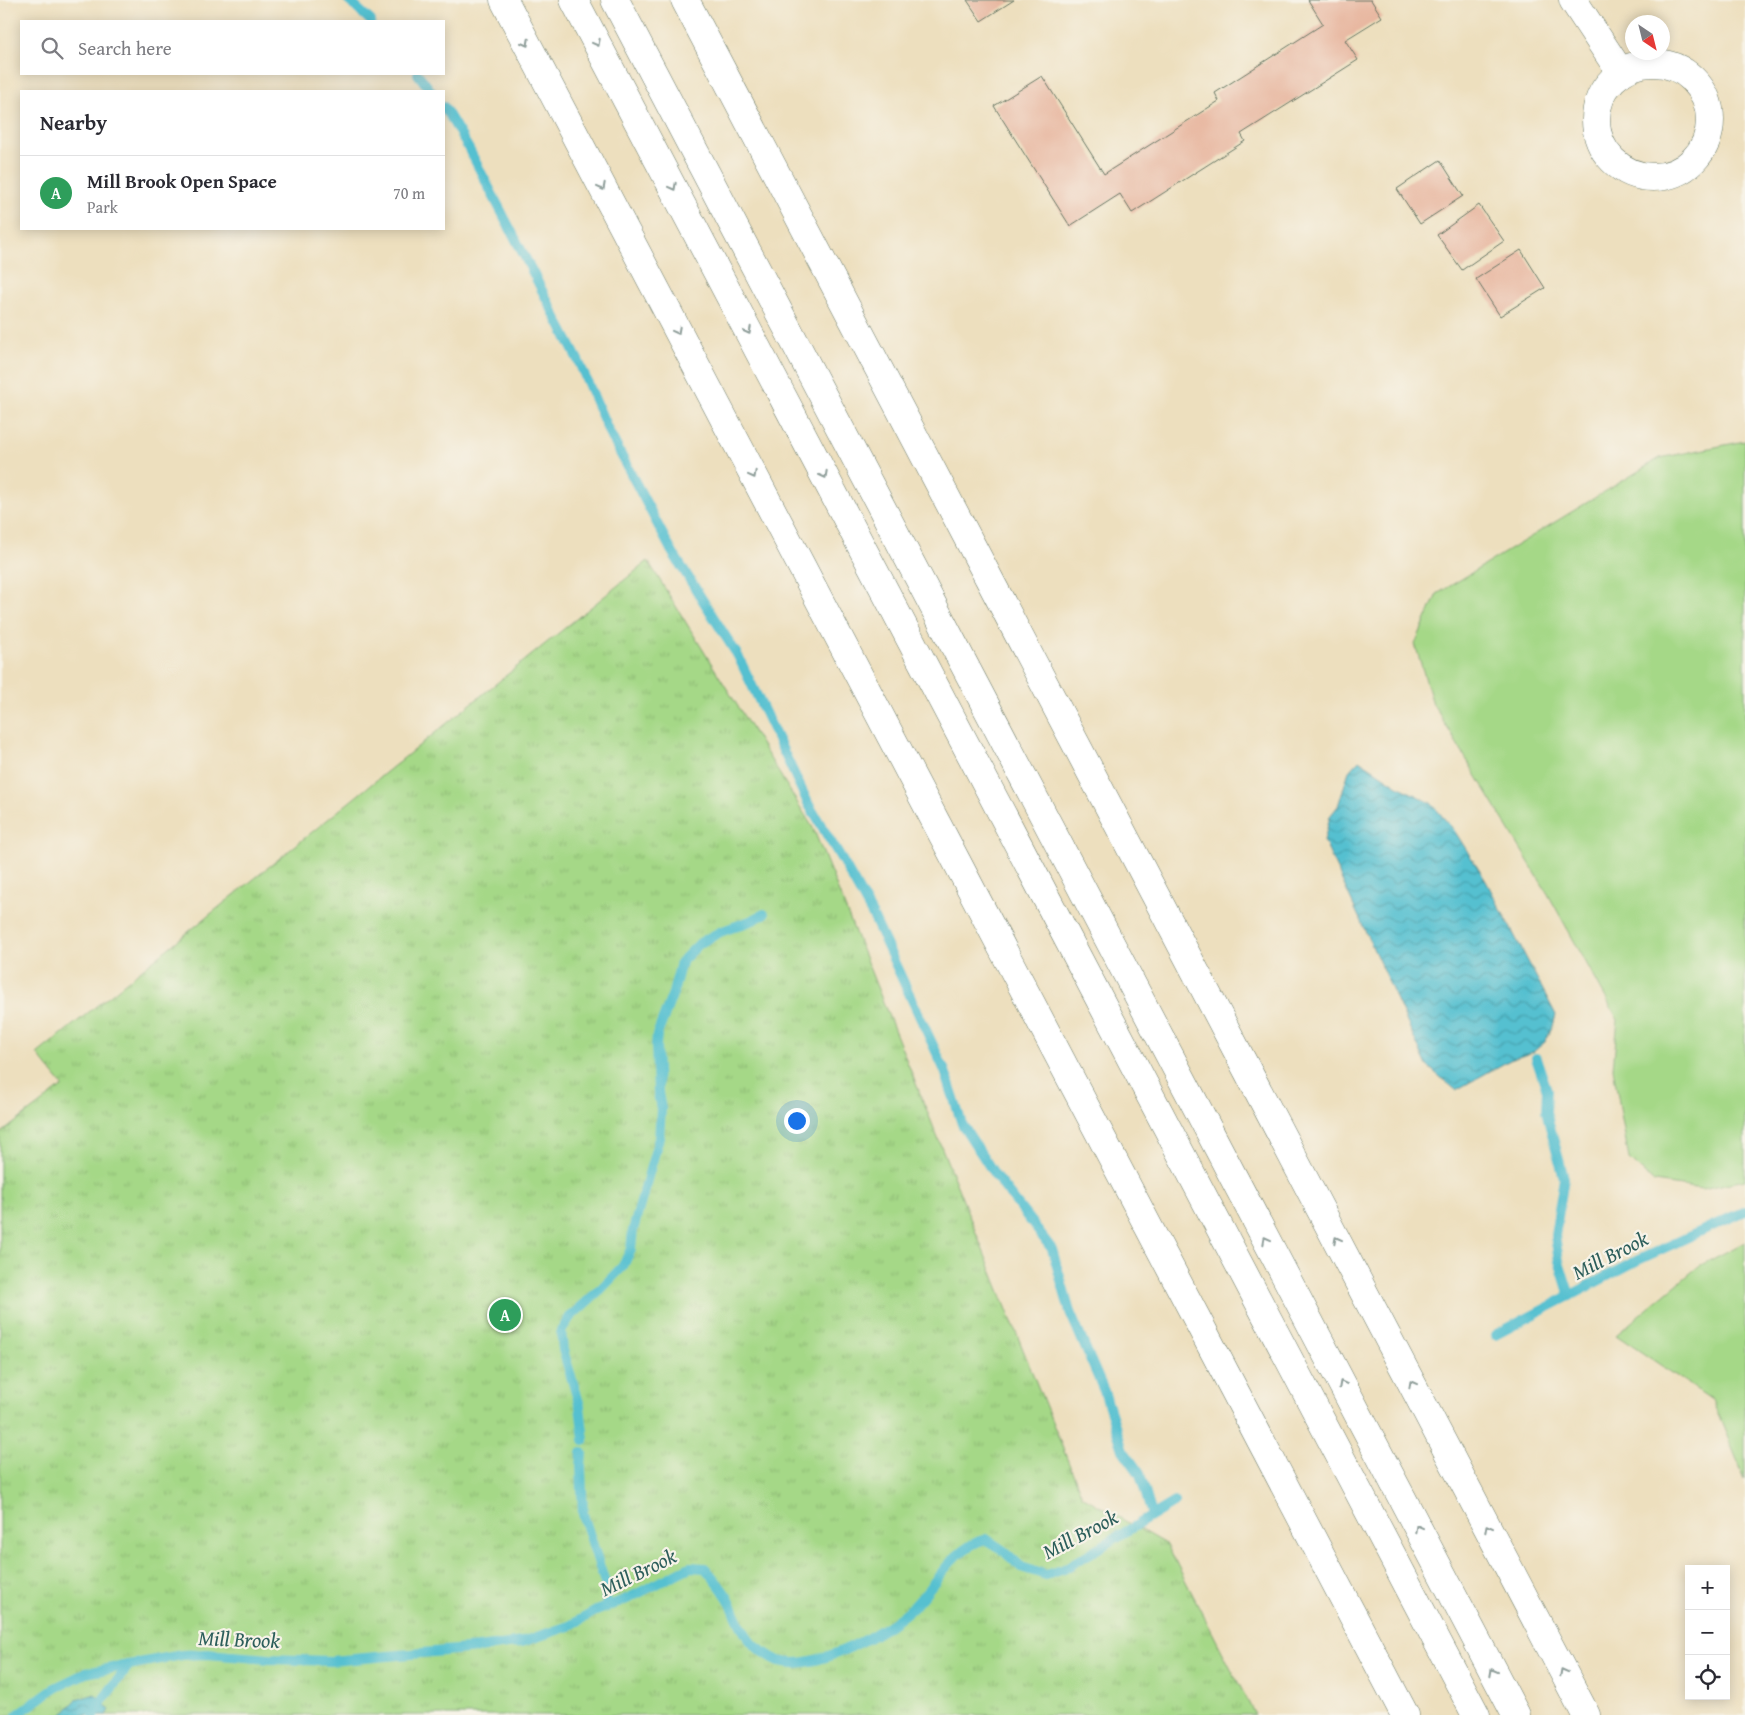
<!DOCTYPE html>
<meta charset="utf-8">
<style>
body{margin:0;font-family:"Gentium Book Plus",serif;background:#f7f7f7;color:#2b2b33}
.controls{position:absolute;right:15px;bottom:15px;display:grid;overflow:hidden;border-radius:0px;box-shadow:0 2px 12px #0003}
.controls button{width:45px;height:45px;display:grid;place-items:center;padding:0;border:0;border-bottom:1px solid #e1e1e2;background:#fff;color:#2b2b33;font:25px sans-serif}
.compass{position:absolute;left:1625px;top:15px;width:45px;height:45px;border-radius:50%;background:#fff;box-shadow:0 2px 12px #0003;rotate:145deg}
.you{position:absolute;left:796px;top:1120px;width:18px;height:18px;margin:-12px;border:4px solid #fff;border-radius:50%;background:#1a73e8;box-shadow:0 0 0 8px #1a73e833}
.badge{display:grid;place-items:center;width:32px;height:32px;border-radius:50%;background:#7c3aed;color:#fff;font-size:16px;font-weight:700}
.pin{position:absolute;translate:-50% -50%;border:2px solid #fff;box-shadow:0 1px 5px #0006}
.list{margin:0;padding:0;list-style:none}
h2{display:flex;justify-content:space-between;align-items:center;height:65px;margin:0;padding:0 20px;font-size:21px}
h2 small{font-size:16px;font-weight:400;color:#7c7c81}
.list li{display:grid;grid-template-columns:32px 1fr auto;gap:15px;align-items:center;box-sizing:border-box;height:75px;padding:0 20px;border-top:1px solid #e1e1e2}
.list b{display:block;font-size:19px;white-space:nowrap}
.list p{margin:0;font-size:16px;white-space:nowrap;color:#7c7c81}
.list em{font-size:16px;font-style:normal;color:#7c7c81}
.icon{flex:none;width:28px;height:28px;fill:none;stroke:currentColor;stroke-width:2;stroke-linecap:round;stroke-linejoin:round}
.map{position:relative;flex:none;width:1745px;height:1715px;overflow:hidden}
.search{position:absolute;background:#fff;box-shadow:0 2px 12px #0003;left:20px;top:20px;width:425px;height:55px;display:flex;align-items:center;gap:12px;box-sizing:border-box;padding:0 18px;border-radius:0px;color:#7c7c81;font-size:19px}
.panel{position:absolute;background:#fff;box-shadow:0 2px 12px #0003;left:20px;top:90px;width:425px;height:140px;border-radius:0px}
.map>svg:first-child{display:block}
.green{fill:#a5d887;stroke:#628a5e}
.park{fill:url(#park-tufts);stroke:#628a5e}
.water{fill:url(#water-waves);stroke:#3a7e82}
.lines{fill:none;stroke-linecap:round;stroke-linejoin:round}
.stream{stroke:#55c0d0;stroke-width:10}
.building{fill:#e8b8a1}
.minor-casing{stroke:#677664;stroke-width:29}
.highway-casing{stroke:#677664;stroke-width:29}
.minor{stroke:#fff;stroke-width:28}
.highway{stroke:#fff;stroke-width:28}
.oneway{stroke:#8f9e9a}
.labels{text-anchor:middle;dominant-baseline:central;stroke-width:4.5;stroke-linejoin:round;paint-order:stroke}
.water-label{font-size:21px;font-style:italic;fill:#2c5e5b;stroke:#f7f3e8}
</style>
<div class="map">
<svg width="1745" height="1715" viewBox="0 0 1745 1715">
<defs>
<pattern id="park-tufts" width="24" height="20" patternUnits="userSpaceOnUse" patternTransform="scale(1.25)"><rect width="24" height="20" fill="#a5d887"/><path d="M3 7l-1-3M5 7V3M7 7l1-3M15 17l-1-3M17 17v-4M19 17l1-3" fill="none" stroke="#8eba75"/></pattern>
<pattern id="water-waves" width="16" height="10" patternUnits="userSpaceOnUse" patternTransform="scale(1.25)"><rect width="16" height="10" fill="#55c0d0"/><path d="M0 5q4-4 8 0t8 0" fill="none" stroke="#469daa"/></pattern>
</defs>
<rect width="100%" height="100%" fill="#f7f3e8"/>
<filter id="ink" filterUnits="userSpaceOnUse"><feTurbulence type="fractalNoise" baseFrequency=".02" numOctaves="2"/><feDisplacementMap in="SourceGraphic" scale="10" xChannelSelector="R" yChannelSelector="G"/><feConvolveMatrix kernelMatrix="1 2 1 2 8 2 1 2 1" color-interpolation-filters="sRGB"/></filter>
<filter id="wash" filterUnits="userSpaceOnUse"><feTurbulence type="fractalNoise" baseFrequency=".0096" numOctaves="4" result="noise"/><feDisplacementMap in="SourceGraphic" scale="20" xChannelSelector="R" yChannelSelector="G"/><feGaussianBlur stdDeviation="1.12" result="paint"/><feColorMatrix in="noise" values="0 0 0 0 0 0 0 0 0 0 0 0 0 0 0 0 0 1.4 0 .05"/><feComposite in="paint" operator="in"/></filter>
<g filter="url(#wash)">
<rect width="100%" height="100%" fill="#eddfbe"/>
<g class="green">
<path d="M 1745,441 L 1745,1180 L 1702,1189 L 1654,1182 L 1629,1159 L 1613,1068 L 1618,1020 L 1548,894 L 1433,704 L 1415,644 L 1437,594 L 1660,458 Z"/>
<path d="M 1745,1242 L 1745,1479 L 1712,1400 L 1616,1335 L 1699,1266 Z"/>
</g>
<path class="park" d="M 648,561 L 813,828 L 1082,1496 L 1167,1545 L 1255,1715 L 0,1715 L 0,1134 L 63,1086 L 37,1054 Z"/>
<g class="water">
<path d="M 1359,760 L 1398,786 L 1431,803 L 1454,830 L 1486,881 L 1556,1015 L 1553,1026 L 1545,1042 L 1533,1052 L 1510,1060 L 1456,1090 L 1427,1066 L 1324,841 L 1330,816 L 1338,806 L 1349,771 Z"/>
<path d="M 95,1694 L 110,1710 L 107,1715 L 62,1715 L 76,1700 Z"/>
</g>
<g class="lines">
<g class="stream">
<path d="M 348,0 L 371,21"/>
<path d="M 418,74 L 431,91"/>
<path d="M 444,107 L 469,149 L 578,360 L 608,430 L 671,550 L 738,656 L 809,805 L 842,860 L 873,916 L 945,1071 L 962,1124 L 997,1178 L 1052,1249 L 1070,1312 L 1104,1391 L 1123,1450 L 1140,1474 L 1152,1515"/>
<path d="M 1536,1058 L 1547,1090 L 1546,1112 L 1564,1178 L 1555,1236 L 1559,1261 L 1570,1296"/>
<path d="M 1495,1335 L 1636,1261 L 1745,1211"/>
<path d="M 584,1440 L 580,1406 L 563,1350 L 561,1331 L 570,1317 L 602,1288 L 623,1266 L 631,1249 L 633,1230 L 659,1138 L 661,1109 L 658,1093 L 656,1046 L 657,1035 L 673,993 L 681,962 L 700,943 L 720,932 L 753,920 L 764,914"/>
<path d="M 582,1453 L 581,1467 L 583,1514 L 605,1583 L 607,1607"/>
<path d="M 17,1715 L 53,1689 L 86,1673 L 182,1655 L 207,1654 L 270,1659 L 331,1661 L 479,1648 L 522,1642 L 569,1626 L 596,1611 L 627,1599 L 690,1567 L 705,1568 C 713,1577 721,1587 728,1598 C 737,1615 743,1637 759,1649 C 765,1653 773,1659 779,1661 C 816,1672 889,1631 915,1605 C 937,1582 954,1547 986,1539 L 1004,1551 L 1021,1567 L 1046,1575 L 1064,1569 L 1175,1502"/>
<path d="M 94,1715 L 102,1701 L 129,1665"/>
</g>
</g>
<g id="blocks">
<g class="building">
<path d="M 967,0 L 1014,0 L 981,21 Z"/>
<path d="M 1308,0 L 1371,0 L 1382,17 L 1345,40 L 1358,60 L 1241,134 L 1245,141 L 1132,213 L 1120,194 L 1070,226 L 994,106 L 1042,76 L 1104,174 L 1219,101 L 1215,93 L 1323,24 Z"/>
<path d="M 1440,160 L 1463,196 L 1420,224 L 1397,189 Z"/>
<path d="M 1479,205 L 1504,241 L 1462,270 L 1437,235 Z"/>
<path d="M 1521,250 L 1545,288 L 1500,316 L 1476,279 Z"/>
</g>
</g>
</g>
<g filter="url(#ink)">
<use href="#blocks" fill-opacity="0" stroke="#677664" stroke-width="1"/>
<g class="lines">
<defs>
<g id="minor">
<path d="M 1573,0 L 1621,73"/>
<circle cx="1653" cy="120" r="57"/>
</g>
<g id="highway">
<path d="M 504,0 L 1405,1715"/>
<path d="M 574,0 L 1476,1715"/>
<path d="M 615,0 L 1516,1715"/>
<path d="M 685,0 L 1586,1715"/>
</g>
</defs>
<use href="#minor" class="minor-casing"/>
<use href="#highway" class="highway-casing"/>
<use href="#minor" class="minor"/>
<use href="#highway" class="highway"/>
</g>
<defs><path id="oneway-chevron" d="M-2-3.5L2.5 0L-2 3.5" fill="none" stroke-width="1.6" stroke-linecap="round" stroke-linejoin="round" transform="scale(1.25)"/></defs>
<g class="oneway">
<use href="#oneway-chevron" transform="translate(526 43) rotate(62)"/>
<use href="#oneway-chevron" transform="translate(597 43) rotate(62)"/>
<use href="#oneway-chevron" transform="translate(602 187) rotate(62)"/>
<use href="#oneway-chevron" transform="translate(673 187) rotate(62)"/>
<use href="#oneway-chevron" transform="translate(677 331) rotate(62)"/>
<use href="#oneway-chevron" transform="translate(748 331) rotate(62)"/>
<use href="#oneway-chevron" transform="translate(753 475) rotate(62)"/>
<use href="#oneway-chevron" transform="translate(824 475) rotate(62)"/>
<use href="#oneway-chevron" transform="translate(1266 1240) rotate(-118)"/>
<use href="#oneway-chevron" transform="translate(1337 1240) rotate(-118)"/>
<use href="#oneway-chevron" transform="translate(1342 1384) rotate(-118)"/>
<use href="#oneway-chevron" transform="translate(1412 1384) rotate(-118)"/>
<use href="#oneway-chevron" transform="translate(1418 1528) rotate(-118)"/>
<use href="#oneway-chevron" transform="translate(1488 1528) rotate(-118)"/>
<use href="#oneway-chevron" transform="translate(1493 1672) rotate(-118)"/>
<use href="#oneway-chevron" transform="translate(1563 1672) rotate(-118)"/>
</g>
</g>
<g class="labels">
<g class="water-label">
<text transform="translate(1610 1255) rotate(-27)">Mill Brook</text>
<text transform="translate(1080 1534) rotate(-28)">Mill Brook</text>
<text transform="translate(638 1572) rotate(-26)">Mill Brook</text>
<text transform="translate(239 1639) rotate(2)">Mill Brook</text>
</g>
</g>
</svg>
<div class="controls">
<button>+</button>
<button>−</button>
<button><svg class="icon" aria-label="locate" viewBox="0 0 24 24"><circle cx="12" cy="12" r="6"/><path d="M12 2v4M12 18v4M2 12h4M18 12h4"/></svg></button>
</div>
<svg class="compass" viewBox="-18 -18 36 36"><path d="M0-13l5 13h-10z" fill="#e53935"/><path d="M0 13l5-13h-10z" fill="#7c7c81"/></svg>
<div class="you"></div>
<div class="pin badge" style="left:505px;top:1315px;background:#2e9e5b">A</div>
<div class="search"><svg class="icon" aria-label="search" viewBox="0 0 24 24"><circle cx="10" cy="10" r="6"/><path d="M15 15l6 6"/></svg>Search here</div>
<section class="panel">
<h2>Nearby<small></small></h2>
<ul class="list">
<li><span class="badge" style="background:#2e9e5b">A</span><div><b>Mill Brook Open Space</b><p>Park</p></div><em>70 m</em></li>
</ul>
</section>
</div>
